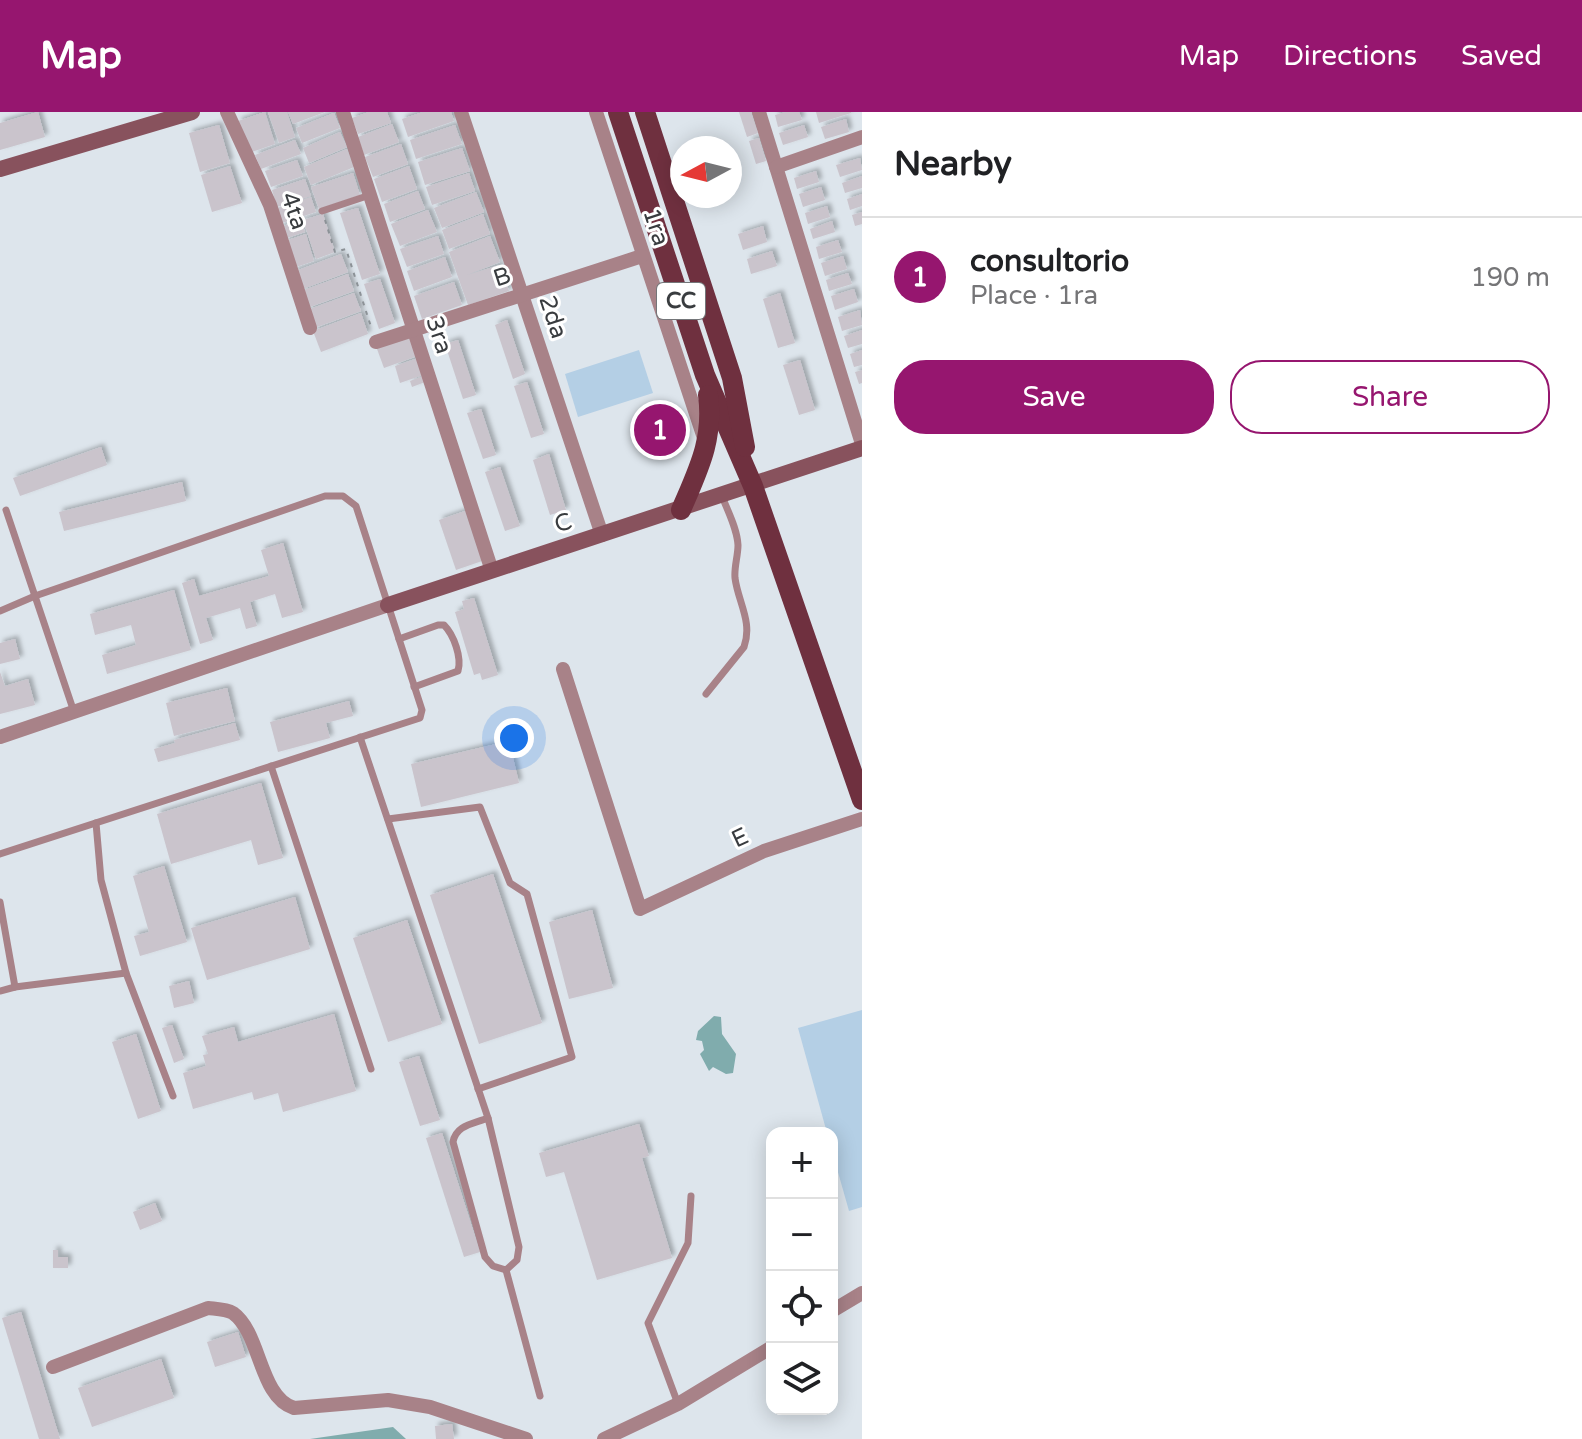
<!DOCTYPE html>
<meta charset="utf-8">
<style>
body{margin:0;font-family:"Varela Round",sans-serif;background:#f2f2f2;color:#202124}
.controls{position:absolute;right:24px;bottom:24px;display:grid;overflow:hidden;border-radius:16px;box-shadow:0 4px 20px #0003}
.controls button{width:72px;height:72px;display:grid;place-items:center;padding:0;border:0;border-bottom:2px solid #e0e0e0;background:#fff;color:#202124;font:40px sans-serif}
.compass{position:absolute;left:670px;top:24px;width:72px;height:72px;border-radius:50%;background:#fff;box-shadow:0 4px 20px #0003;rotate:263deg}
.you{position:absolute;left:514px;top:626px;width:28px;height:28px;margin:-20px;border:6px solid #fff;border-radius:50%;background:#1a73e8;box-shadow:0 0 0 12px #1a73e833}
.badge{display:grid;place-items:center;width:52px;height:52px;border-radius:50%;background:#96166f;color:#fff;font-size:26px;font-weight:700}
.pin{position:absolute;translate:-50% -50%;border:4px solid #fff;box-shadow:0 2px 8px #0006}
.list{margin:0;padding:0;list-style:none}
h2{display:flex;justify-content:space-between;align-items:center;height:104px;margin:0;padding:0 32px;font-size:34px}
h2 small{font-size:26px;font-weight:400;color:#757577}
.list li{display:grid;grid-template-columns:52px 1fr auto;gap:24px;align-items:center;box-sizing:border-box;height:120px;padding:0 32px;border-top:2px solid #e0e0e0}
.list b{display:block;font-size:30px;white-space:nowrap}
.list p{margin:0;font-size:26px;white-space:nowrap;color:#757577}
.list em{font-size:26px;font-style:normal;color:#757577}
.actions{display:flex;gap:16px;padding:24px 32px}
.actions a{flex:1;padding:18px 0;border:2px solid #96166f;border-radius:32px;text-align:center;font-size:28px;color:#96166f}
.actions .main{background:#96166f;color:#fff}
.icon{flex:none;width:44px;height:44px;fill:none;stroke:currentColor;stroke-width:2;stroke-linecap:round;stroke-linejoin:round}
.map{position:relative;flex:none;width:862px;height:1327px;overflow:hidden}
header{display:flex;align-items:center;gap:48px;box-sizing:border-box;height:112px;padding:0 40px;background:#96166f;color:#fff}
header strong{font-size:38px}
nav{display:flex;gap:44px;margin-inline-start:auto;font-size:28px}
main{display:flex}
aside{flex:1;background:#fff}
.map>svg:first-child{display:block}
.green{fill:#b4cfe5}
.water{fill:#80acad}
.building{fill:#cac4cc;filter:url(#shadow)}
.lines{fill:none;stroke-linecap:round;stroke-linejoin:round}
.path{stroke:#8c9297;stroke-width:2;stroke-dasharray:4 6;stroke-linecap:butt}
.lane{stroke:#a88288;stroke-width:7}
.street{stroke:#a88288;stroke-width:14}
.secondary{stroke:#88525d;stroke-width:16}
.primary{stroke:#6f303f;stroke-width:20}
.labels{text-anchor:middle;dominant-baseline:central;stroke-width:6;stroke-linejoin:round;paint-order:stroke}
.shield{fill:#fff;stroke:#747679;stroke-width:2}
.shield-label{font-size:22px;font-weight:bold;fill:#393c3f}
.street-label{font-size:24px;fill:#393c3f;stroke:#fff}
</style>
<header>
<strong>Map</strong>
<nav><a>Map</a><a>Directions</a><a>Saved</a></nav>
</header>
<main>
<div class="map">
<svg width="862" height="1327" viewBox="0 0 862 1327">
<defs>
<filter id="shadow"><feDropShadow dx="3.5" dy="-3.5" stdDeviation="2" flood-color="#0004"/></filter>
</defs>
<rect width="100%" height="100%" fill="#dde5ec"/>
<g class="green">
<path d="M 639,238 L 653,281 L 578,305 L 565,262 Z"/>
<path d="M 862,898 L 862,1095 L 849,1099 L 832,1039 L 832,1021 L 827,1021 L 798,916 Z"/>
</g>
<g class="water">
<path d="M 714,904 L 721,905 L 722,922 L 736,942 L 733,961 L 726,962 L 713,955 L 709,959 L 700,942 L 704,938 L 702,929 L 696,928 L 698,919 Z"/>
<path d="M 393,1315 L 406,1327 L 310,1327 Z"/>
</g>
<g class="building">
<path d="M 38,0 L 45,25 L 0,38 L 0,11 Z"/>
<path d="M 265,0 L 275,32 L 249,41 L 238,9 Z"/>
<path d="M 268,0 L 287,0 L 295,25 L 279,31 Z"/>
<path d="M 288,0 L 325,0 L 293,12 Z"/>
<path d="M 369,0 L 387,0 L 391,11 L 358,22 L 352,6 Z"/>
<path d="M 423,0 L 451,0 L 454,9 L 408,25 L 402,7 Z"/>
<path d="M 739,0 L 751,0 L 758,21 L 747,25 Z"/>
<path d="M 786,0 L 799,0 L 802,8 L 778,15 L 775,3 Z"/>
<path d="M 816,0 L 851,0 L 851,1 L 819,11 Z"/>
<path d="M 334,1 L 340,16 L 302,31 L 296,16 Z"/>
<path d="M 846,7 L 849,20 L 825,27 L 821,15 Z"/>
<path d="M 392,12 L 399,30 L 364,43 L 358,25 Z"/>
<path d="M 219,13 L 230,51 L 200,60 L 189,21 Z"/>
<path d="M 455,13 L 462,32 L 416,47 L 410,28 Z"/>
<path d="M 804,13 L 808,25 L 783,33 L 779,21 Z"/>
<path d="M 340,20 L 347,35 L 309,51 L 303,36 Z"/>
<path d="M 759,26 L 766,49 L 756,52 L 749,29 Z"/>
<path d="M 295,28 L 301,42 L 261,57 L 255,43 Z"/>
<path d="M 401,32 L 408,52 L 373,65 L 365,45 Z"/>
<path d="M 462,36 L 470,59 L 425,73 L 418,50 Z"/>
<path d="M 347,37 L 354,55 L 311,73 L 304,55 Z"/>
<path d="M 860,46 L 862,58 L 840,65 L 836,53 Z"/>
<path d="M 297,48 L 303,64 L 271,75 L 265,59 Z"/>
<path d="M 230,54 L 242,91 L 212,100 L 201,63 Z"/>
<path d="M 409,54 L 417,77 L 382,90 L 374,67 Z"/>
<path d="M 816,59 L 819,70 L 797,77 L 794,66 Z"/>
<path d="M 353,61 L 360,83 L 319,97 L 311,75 Z"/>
<path d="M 469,61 L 475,79 L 432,93 L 426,75 Z"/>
<path d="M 862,64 L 862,76 L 845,81 L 842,71 Z"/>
<path d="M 305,67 L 311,84 L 277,95 L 272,78 Z"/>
<path d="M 821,75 L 825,88 L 803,95 L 799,82 Z"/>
<path d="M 418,79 L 425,97 L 390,110 L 384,92 Z"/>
<path d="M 476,80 L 484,100 L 442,116 L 434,96 Z"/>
<path d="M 862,82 L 862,94 L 850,98 L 847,87 Z"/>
<path d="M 311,85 L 316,100 L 282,111 L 277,96 Z"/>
<path d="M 827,94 L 830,105 L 808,112 L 805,101 Z"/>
<path d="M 358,96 L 380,162 L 362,168 L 340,101 Z"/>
<path d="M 428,98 L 437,120 L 400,134 L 391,112 Z"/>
<path d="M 862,100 L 862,112 L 855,114 L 852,103 Z"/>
<path d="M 323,102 L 335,140 L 316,147 L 303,108 Z"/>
<path d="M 483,102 L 490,122 L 449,137 L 442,118 Z"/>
<path d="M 301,108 L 305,120 L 284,127 L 280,115 Z"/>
<path d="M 832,109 L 835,120 L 813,127 L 810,117 Z"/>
<path d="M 763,114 L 767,130 L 743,138 L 738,122 Z"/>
<path d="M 306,122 L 314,149 L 293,156 L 285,129 Z"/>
<path d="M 438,124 L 444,142 L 407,155 L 400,137 Z"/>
<path d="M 490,124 L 500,150 L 467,163 L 500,153 L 509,179 L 468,193 L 449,140 Z"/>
<path d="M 838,128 L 842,140 L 819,147 L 816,135 Z"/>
<path d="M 772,139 L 777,154 L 751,162 L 747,147 Z"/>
<path d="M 341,142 L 348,160 L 300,178 L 293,160 Z"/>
<path d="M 843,144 L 847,157 L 825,164 L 821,151 Z"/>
<path d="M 445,145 L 452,165 L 414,179 L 407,159 Z"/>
<path d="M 848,161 L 852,172 L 829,179 L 826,168 Z"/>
<path d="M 348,162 L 354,179 L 307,196 L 301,179 Z"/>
<path d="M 380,167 L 395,211 L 379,217 L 364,172 Z"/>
<path d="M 454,170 L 462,193 L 422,207 L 414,184 Z"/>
<path d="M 854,177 L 858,190 L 835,198 L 831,184 Z"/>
<path d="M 354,181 L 361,199 L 314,216 L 307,198 Z"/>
<path d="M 780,181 L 795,231 L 778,236 L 763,187 Z"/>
<path d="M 860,198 L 862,213 L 842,219 L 838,205 Z"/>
<path d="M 361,201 L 368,222 L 321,240 L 313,219 Z"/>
<path d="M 507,208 L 525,262 L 513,267 L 495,213 Z"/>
<path d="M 862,218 L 862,232 L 848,236 L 844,224 Z"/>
<path d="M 410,224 L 417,244 L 384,256 L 377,237 Z"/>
<path d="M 458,228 L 476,283 L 463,287 L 445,232 Z"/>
<path d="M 862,238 L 862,253 L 854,255 L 850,242 Z"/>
<path d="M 418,246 L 423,263 L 400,271 L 395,254 Z"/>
<path d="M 800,248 L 815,298 L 799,303 L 783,253 Z"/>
<path d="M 862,258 L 862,271 L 859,272 L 855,260 Z"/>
<path d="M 423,264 L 425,270 L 412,275 L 410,269 Z"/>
<path d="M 527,270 L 544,322 L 531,326 L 514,274 Z"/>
<path d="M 663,295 L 677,333 L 657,340 L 643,302 Z"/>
<path d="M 481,297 L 496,343 L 483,347 L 467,301 Z"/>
<path d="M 101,335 L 107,353 L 20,384 L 13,366 Z"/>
<path d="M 549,342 L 566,398 L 550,403 L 533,348 Z"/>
<path d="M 500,355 L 520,414 L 505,419 L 485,360 Z"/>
<path d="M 182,370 L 186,389 L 64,419 L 59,400 Z"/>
<path d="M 465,399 L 482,449 L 456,458 L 439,408 Z"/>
<path d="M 283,431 L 303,500 L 282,506 L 275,482 L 250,490 L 257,514 L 246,517 L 240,496 L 206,506 L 213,528 L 200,532 L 182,471 L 194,467 L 199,484 L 269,464 L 261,438 Z"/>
<path d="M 174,478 L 191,538 L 107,562 L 102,543 L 136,533 L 131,513 L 95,523 L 90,502 Z"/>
<path d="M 474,486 L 498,563 L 482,568 L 480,561 L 474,563 L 455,500 L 464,497 L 462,489 Z"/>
<path d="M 15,527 L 20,547 L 0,552 L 0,531 Z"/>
<path d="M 0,560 L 5,574 L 28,567 L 35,593 L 0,602 Z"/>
<path d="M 227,576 L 235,609 L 174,624 L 166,591 Z"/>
<path d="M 349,589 L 353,604 L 326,611 L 330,626 L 278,640 L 270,610 Z"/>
<path d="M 235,611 L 240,628 L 158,650 L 154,637 L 175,631 L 174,628 Z"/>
<path d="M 509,629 L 519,671 L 421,695 L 411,652 Z"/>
<path d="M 261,671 L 283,746 L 258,753 L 251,728 L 171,752 L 157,702 Z"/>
<path d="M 164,754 L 187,830 L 140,844 L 134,824 L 149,820 L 133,764 Z"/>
<path d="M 493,762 L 542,911 L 479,932 L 430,783 Z"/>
<path d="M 295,785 L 310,837 L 207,868 L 191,816 Z"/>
<path d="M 592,798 L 613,876 L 569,887 L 549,810 Z"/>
<path d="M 407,808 L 442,912 L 388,930 L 353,826 Z"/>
<path d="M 189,869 L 194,891 L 174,896 L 169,874 Z"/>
<path d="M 334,902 L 356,979 L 283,1000 L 278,981 L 254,988 L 252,980 L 193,997 L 183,961 L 206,954 L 203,943 L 208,942 L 202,924 L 234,915 L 238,930 Z"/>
<path d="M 172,913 L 184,947 L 174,951 L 162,916 Z"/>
<path d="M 136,922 L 161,999 L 138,1007 L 112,930 Z"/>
<path d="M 419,944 L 440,1008 L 420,1014 L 399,950 Z"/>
<path d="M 639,1012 L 649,1044 L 642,1046 L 672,1146 L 597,1168 L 564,1060 L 546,1065 L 539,1041 Z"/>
<path d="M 442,1021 L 480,1140 L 464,1145 L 426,1026 Z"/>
<path d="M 155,1091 L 162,1109 L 140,1118 L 133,1100 Z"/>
<path d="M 53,1138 L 58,1138 L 58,1145 L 68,1145 L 68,1156 L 53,1156 Z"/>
<path d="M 21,1200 L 60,1327 L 39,1327 L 2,1206 Z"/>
<path d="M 238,1220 L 246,1245 L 215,1255 L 207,1230 Z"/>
<path d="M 161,1247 L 174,1286 L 92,1315 L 78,1276 Z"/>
<path d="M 452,1312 L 454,1327 L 436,1327 L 435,1314 Z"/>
</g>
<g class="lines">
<path class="path" d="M 325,108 L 335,140 L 346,137 L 372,218"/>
<g class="lane">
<path d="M 322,99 L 370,83"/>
<path d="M 6,398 L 74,600"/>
<path d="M 0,499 L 35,484 L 325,384 L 343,384 L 356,394 L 422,598 L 420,606 L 0,742"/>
<path d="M 399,527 L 438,513 L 444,513 C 454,523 462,546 458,559 L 414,575"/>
<path d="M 706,582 L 744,535 C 753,510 738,490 735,466 C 734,455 738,444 738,433 C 737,416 728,400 722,384"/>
<path d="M 360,625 L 488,1006"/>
<path d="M 271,654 L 371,957"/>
<path d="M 388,707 L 480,695 L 510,771 L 527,782 L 572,945 L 478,977"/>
<path d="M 96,711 L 101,768 L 126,861 L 173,984"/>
<path d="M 0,790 L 15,875 L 0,879"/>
<path d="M 15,875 L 126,861"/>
<path d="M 488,1006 L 519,1135 L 517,1148 L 506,1158 L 493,1154 L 485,1145 L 453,1030 C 456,1013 473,1012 488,1006 Z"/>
<path d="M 506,1158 L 540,1284"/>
<path d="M 678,1292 L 648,1211 L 688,1131 L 691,1084"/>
</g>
<g class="street">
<path d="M 227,0 L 270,93 L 310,216"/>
<path d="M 343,0 L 492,459"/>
<path d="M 461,0 L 602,423"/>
<path d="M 596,0 L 704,326"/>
<path d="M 759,0 L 862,332"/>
<path d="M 776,55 L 862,25"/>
<path d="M 376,230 L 642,144"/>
<path d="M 563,557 L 640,797 L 764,739 L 862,707"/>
<path d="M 0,625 L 388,493"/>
<path d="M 832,1199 L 862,1181"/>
<path d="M 53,1255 L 208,1196 C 216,1197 226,1197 233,1201 C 261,1221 259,1285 294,1296 L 388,1288 L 430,1295 L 526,1327"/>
<path d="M 604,1327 L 678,1292 L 772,1235"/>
</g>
<g class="secondary">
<path d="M 0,57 L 192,0"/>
<path d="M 388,493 L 862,336"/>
</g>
<g class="primary">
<path d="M 618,0 L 705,263 L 753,374 L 862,688"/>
<path d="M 645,0 L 732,266 L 745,335"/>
<path d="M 681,398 C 698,358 714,328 708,283"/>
</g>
</g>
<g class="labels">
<rect class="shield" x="657" y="171" width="48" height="36" rx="6"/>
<g class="shield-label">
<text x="681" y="189">CC</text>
</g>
<g class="street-label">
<text transform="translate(294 99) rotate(71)">4ta</text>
<text transform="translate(656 115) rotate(72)">1ra</text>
<text transform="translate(502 165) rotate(-18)">B</text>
<text transform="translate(553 205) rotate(72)">2da</text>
<text transform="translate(439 223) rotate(72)">3ra</text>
<text transform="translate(563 411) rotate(-18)">C</text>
<text transform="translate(740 726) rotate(-25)">E</text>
</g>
</g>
</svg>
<div class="controls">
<button>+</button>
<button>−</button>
<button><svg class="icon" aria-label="locate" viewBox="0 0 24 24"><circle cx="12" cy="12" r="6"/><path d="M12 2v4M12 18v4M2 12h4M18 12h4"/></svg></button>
<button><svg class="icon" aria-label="layers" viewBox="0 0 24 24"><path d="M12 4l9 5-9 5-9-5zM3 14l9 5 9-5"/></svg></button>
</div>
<svg class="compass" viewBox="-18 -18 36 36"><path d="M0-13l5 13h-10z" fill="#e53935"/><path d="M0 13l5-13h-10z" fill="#757577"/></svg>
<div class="you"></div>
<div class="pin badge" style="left:660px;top:318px">1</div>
</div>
<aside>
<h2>Nearby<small></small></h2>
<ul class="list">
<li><span class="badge">1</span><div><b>consultorio</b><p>Place · 1ra</p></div><em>190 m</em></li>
</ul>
<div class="actions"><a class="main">Save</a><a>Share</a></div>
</aside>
</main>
